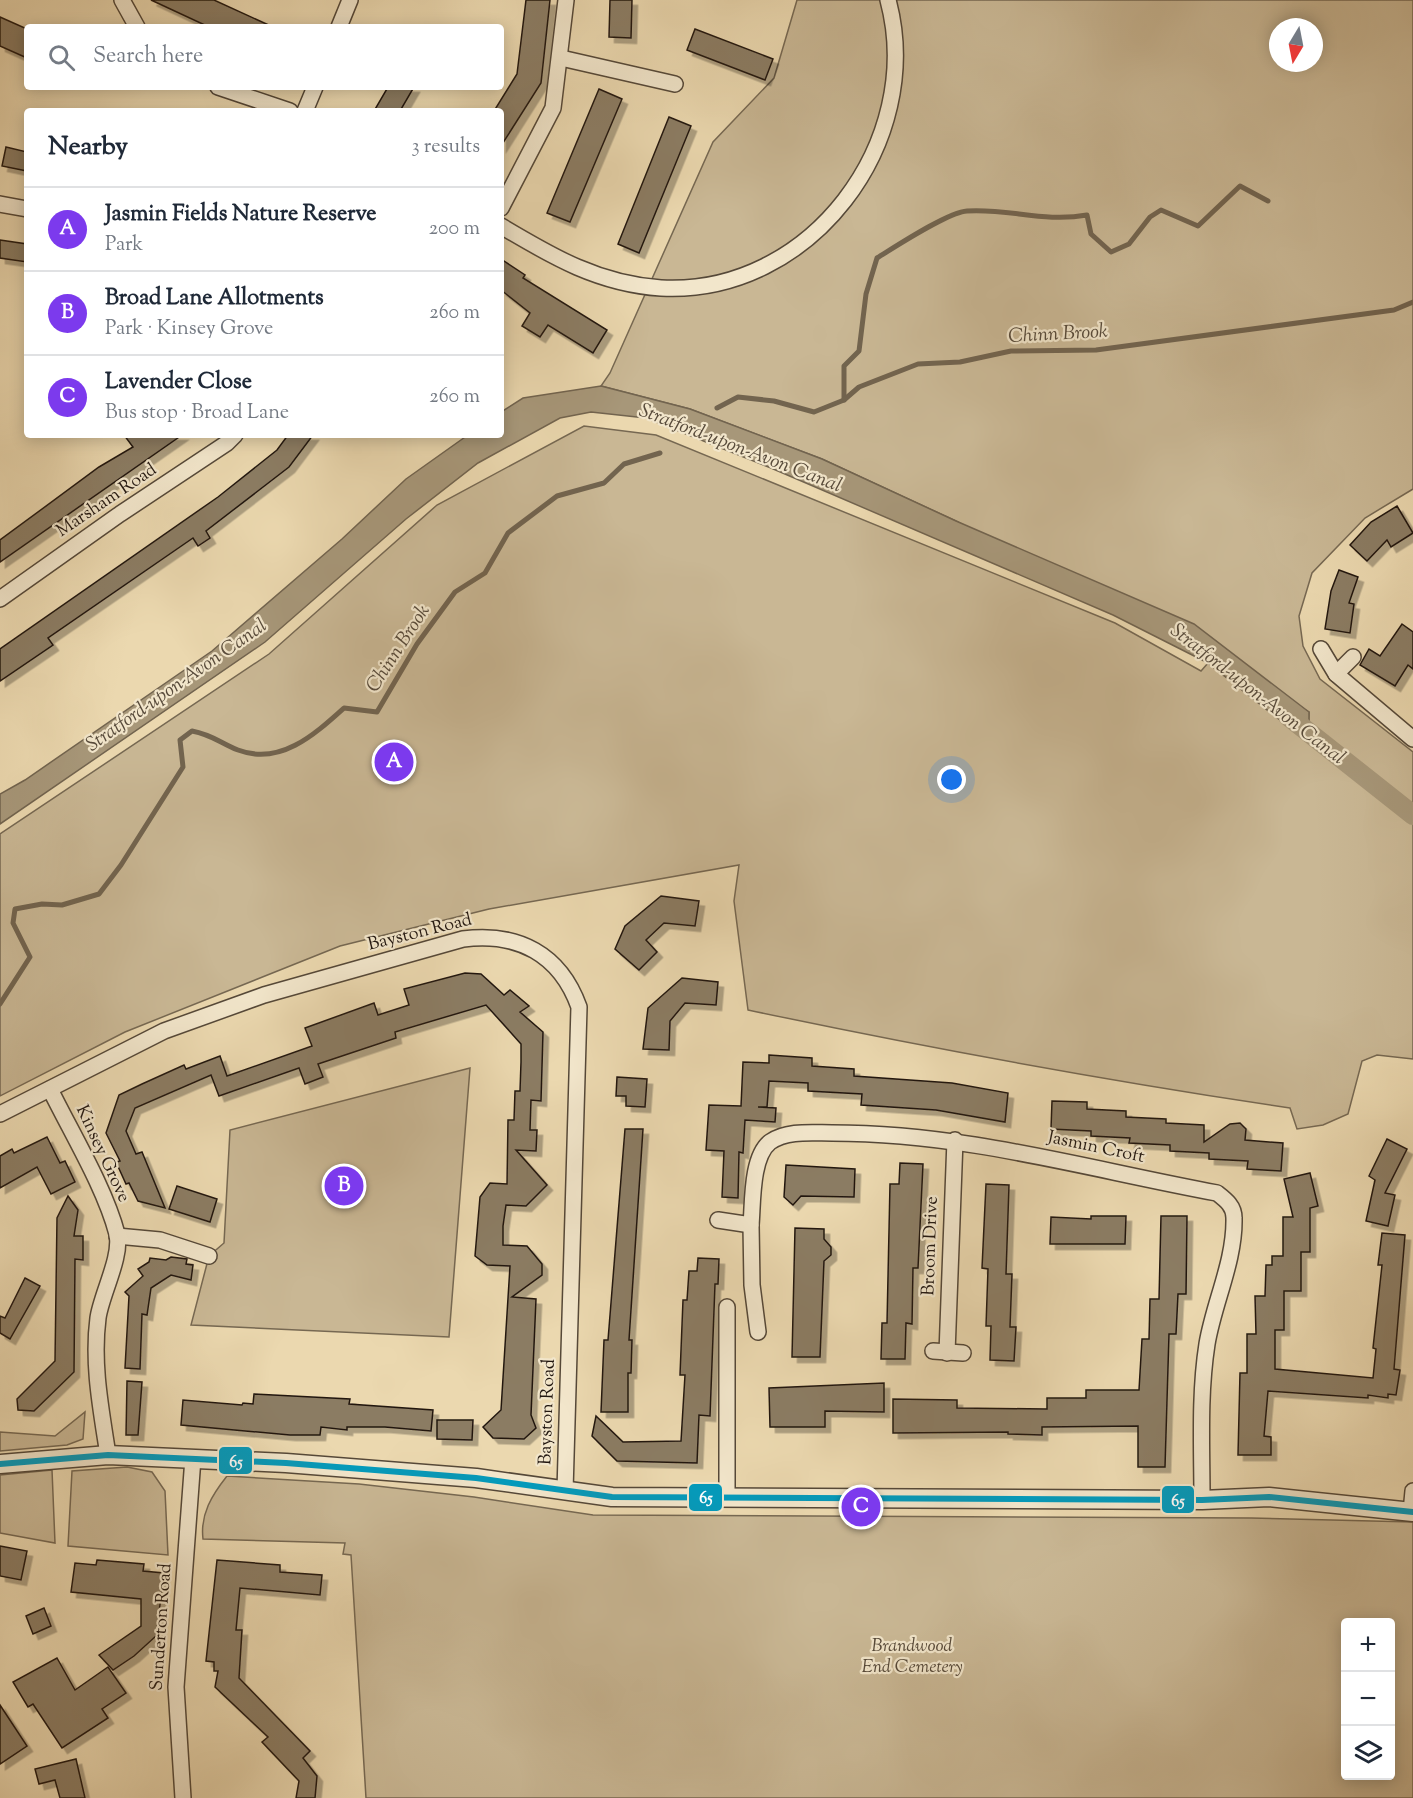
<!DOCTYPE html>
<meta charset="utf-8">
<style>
body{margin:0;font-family:"Sorts Mill Goudy",serif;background:#f6f6f7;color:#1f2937}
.controls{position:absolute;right:18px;bottom:18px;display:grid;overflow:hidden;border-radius:6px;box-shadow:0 3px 15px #0003}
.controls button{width:54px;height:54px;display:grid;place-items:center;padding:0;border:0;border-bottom:2px solid #e0e1e3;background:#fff;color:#1f2937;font:30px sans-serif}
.compass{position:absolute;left:1269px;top:18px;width:54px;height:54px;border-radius:50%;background:#fff;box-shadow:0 3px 15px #0003;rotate:190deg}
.you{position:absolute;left:952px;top:780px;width:21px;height:21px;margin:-15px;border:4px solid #fff;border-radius:50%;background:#1a73e8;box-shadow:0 0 0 9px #1a73e833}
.badge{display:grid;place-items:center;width:39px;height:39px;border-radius:50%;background:#7c3aed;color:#fff;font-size:20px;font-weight:700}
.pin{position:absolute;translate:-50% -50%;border:3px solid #fff;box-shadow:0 2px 6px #0006}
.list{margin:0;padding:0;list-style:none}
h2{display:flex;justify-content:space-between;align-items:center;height:78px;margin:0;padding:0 24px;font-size:26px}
h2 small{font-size:20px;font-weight:400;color:#747a83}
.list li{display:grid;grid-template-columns:39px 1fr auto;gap:18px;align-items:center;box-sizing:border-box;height:84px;padding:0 24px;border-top:2px solid #e0e1e3}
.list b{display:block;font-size:22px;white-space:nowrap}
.list p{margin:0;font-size:20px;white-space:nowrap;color:#747a83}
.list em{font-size:20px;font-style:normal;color:#747a83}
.icon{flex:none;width:33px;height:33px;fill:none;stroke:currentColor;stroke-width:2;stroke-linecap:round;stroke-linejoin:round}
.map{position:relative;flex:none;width:1413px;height:1798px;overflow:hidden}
.search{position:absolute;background:#fff;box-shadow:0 3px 15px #0003;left:24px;top:24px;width:480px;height:66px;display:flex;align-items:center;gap:15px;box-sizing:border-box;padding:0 21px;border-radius:6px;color:#747a83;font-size:22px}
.panel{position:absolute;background:#fff;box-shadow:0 3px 15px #0003;left:24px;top:108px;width:480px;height:330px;border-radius:6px}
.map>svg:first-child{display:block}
.green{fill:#c9b794;stroke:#766852;stroke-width:1.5;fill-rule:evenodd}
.water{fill:#a79779;stroke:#72644f;stroke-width:1.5}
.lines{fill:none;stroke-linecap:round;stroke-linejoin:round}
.stream{stroke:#72644f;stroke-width:5}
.canal{stroke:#a79779;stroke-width:20}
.building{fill:#8b7c63;stroke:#231811;stroke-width:1.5;filter:url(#shadow)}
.minor-casing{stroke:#554838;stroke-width:18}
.tertiary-casing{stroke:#554838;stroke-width:21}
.minor{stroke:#f2e6cb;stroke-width:15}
.tertiary{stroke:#f2e6cb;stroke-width:18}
.bus-1-casing{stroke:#f2e6cb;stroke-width:10}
.bus-1{stroke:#049abb;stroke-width:6}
.labels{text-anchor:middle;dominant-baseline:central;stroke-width:4.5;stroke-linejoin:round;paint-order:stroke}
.street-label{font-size:18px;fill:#231811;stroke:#f2e6cb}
.park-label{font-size:18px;font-style:italic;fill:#554838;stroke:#f2e6cb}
.water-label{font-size:20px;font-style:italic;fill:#584b3b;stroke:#f2e6cb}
.line-badge{stroke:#f2e6cb;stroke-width:2}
.badge-label{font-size:16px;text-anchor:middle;font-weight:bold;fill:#fff}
</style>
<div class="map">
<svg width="1413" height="1798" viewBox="0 0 1413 1798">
<defs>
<filter id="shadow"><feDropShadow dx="5.5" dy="5.5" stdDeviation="0" flood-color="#0004"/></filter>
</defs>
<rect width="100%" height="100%" fill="#ebd8af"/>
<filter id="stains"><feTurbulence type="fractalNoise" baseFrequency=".00333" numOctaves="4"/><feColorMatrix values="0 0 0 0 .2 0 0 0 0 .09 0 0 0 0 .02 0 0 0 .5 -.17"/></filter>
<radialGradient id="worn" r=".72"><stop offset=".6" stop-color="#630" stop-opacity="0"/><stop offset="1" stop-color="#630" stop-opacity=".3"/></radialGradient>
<g class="green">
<path d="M 797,0 L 1413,0 L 1413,489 L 1365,518 L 1312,573 L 1299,616 L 1303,646 L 1320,679 L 1413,752 L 1413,1059 L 1377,1055 L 1362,1061 L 1348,1114 L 1323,1125 L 1297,1129 L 1290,1108 C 1109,1081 928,1048 748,1010 L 734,901 L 739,865 L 489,909 L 340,946 L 125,1032 L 0,1096 L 0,834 L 269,654 L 437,505 L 584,426 L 656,435 L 1115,623 L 1201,671 L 1208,663 L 1308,742 L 1309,712 L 956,521 L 822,459 L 690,409 L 601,386 L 610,373 L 713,142 L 774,78 ZM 1278,27 L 1314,27 L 1314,63 L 1278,63 Z"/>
<path d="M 470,1068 L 449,1337 L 191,1325 L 209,1256 L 224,1243 L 230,1130 Z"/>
<path d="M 85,1412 L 83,1439 L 67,1445 L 0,1451 L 0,1432 L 55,1436 Z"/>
<path d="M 127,1467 L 152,1472 L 165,1491 L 168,1555 L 68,1546 L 72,1471 Z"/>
<path d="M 52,1470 L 55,1543 L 0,1533 L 0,1475 Z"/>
<path d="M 227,1476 L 359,1484 L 474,1497 L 593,1515 L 1251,1518 L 1413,1522 L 1413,1798 L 366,1798 L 351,1555 L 343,1554 L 345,1543 L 203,1539 C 200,1514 212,1495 227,1476 ZM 1346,1622 L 1390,1622 L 1390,1776 L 1346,1776 Z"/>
</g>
<path class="water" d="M 601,386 L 690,409 L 822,459 L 956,521 L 1194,624 L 1309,712 L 1309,743 L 1208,663 L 1113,615 L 771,468 L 646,418 L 591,412 L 560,418 L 478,463 L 406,519 L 265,642 L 0,824 L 0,794 L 25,780 L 212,651 L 342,539 L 406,479 L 468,435 L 501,435 L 501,412 L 523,398 Z"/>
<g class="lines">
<g class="stream">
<path d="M 844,400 L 844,366 L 859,351 L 866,294 L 877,258 C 895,247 948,212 967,211 C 1008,208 1044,223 1087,215 L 1091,234 L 1111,252 L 1129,244 L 1150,217 L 1161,210 L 1198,226 L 1240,186 L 1268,201"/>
<path d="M 717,408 L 738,397 L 774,401 L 814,412 L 844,400 L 859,387 L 918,364 L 960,362 L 1011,351 L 1096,350 L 1394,310 L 1413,302"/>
<path d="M 0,1004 L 30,957 L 13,923 L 15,909 L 42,904 L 62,905 L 99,894 L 121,865 L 183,767 L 180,740 L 192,731 C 213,735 220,743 238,750 C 280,766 314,735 344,708 L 377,712 L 417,644 L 455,592 L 485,573 L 508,533 L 557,496 L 604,483 L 624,464 L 660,453"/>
</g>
<path class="canal" d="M 1288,716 L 1413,815"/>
</g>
<g class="building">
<path d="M 151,0 L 214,0 L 273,27 L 209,27 Z"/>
<path d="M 526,0 L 550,0 L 541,83 L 501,146 L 501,111 L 494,111 L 517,74 Z"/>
<path d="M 610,0 L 632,0 L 631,38 L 609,37 Z"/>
<path d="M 0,17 L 27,29 L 27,58 L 0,46 Z"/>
<path d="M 695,29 L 773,59 L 765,80 L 687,50 Z"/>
<path d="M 388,87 L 414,87 L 400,111 L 374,111 Z"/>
<path d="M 599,89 L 622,99 L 570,222 L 547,213 Z"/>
<path d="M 669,117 L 691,126 L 639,253 L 618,244 Z"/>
<path d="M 6,147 L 27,152 L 27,171 L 2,166 Z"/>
<path d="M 0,240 L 27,244 L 27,262 L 0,258 Z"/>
<path d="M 501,259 L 525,275 L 523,278 L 607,330 L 593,353 L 548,325 L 540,337 L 522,326 L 530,313 L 501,290 Z"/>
<path d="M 124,435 L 182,435 L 0,562 L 0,540 L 99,467 L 133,447 Z"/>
<path d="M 288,435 L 313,435 L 289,467 L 206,531 L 210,538 L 198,546 L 193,538 L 48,638 L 53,645 L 0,681 L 0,649 L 218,497 L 277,450 Z"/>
<path d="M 1397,506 L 1413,533 L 1391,547 L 1387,540 L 1367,561 L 1350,545 L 1371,522 Z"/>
<path d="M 1339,570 L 1358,577 L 1349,603 L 1354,604 L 1350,633 L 1325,629 L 1331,591 Z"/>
<path d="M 1402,624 L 1413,632 L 1413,669 L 1408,665 L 1395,686 L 1360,665 L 1369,649 L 1380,656 Z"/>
<path d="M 661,896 L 699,901 L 695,926 L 664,923 L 646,940 L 657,952 L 639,970 L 615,949 L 625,926 Z"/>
<path d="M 465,973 L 481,974 L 504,995 L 510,990 L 529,1006 L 520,1012 L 543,1032 L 541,1101 L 531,1100 L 530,1130 L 537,1130 L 536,1151 L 516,1150 L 547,1185 L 526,1206 L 506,1205 L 503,1226 L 503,1245 L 527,1246 L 542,1264 L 542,1275 L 512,1297 L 536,1299 L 531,1415 L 536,1428 L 524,1439 L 493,1438 L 483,1427 L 501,1410 L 510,1266 L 487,1265 L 475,1256 L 480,1197 L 490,1183 L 507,1184 L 508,1120 L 514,1120 L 515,1091 L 520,1091 L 521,1062 L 521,1044 L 486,1005 L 395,1032 L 396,1038 L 318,1064 L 323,1077 L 305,1084 L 299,1068 L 219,1096 L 211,1075 L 135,1108 L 126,1131 L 136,1154 L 142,1152 L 165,1208 L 138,1201 L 129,1183 L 126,1184 L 116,1162 L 120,1161 L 106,1133 L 119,1095 L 142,1084 L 184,1065 L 186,1069 L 220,1056 L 227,1076 L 312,1046 L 305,1028 L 374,1003 L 378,1015 L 409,1005 L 404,989 Z"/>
<path d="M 682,978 L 718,982 L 716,1005 L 685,1003 L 670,1021 L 669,1050 L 643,1049 L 648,1008 Z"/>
<path d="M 769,1055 L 812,1058 L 812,1066 L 854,1069 L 854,1076 L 952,1083 L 1008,1093 L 1005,1122 L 936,1110 L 861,1105 L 862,1094 L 808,1091 L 808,1083 L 769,1081 L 767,1107 L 758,1107 L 776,1108 L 775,1122 L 745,1120 L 743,1153 L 739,1152 L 738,1198 L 722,1197 L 724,1151 L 706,1150 L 709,1105 L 741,1106 L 743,1062 L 769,1063 Z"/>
<path d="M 617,1077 L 647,1079 L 645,1107 L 626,1106 L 626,1096 L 616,1096 Z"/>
<path d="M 1052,1101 L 1087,1102 L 1087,1109 L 1126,1111 L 1126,1117 L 1166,1119 L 1166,1123 L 1204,1125 L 1204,1142 L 1230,1124 L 1240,1123 L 1246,1129 L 1245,1140 L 1283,1143 L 1281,1171 L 1247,1169 L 1248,1161 L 1209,1159 L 1209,1153 L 1170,1151 L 1170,1145 L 1129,1143 L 1130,1138 L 1091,1136 L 1091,1131 L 1051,1129 Z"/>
<path d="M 625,1129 L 643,1129 L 629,1340 L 632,1340 L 631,1373 L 628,1373 L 628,1412 L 601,1412 L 604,1340 L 608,1340 Z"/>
<path d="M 47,1137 L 60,1163 L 65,1161 L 75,1182 L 51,1194 L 37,1167 L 0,1188 L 0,1156 L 12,1149 L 14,1153 Z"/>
<path d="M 1387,1139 L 1407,1149 L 1385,1193 L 1395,1195 L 1388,1226 L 1366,1221 L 1375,1180 L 1369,1176 Z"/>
<path d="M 900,1163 L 923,1164 L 918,1268 L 913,1268 L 912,1324 L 906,1323 L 905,1359 L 881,1359 L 882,1323 L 887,1323 L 890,1184 L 899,1184 Z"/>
<path d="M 786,1165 L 855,1169 L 854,1197 L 801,1196 L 793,1205 L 784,1197 Z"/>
<path d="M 1310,1173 L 1318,1206 L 1310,1208 L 1310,1252 L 1301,1252 L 1301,1291 L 1284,1291 L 1284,1330 L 1275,1330 L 1275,1369 L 1373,1378 L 1376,1349 L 1373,1348 L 1382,1265 L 1378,1265 L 1382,1233 L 1405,1235 L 1394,1369 L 1400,1370 L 1396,1395 L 1388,1394 L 1388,1398 L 1368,1395 L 1368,1398 L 1268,1391 L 1264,1436 L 1271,1437 L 1271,1455 L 1238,1455 L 1240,1373 L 1247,1373 L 1247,1334 L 1256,1334 L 1255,1296 L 1265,1296 L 1266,1265 L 1272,1265 L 1272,1256 L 1283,1256 L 1283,1217 L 1293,1217 L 1284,1179 Z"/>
<path d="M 986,1184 L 1009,1185 L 1006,1274 L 1012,1274 L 1010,1327 L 1016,1327 L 1014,1361 L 990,1360 L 991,1326 L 986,1326 L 988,1269 L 982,1268 Z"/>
<path d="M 177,1186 L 217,1199 L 210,1222 L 169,1209 Z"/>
<path d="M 68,1196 L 78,1210 L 74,1236 L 83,1236 L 83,1260 L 75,1259 L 74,1372 L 34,1411 L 18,1410 L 17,1399 L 55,1361 L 57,1218 Z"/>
<path d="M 1091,1216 L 1126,1216 L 1125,1244 L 1050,1244 L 1051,1217 L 1091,1219 Z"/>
<path d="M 1161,1216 L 1187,1216 L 1186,1294 L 1178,1294 L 1176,1334 L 1169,1334 L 1165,1467 L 1138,1467 L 1138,1426 L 1042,1427 L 1042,1435 L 1008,1434 L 1008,1432 L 893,1433 L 893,1399 L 957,1400 L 957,1408 L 1047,1409 L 1047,1398 L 1086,1398 L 1086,1390 L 1139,1390 L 1142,1339 L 1149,1339 L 1150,1299 L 1159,1299 Z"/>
<path d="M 795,1228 L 824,1229 L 824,1239 L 831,1247 L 831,1255 L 824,1261 L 820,1357 L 792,1357 Z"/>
<path d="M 171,1257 L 187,1259 L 186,1264 L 193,1265 L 191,1280 L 171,1275 L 151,1288 L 147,1315 L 142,1314 L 140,1369 L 125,1368 L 129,1296 L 125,1292 L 143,1276 L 138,1269 L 149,1262 L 150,1258 L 166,1260 Z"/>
<path d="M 698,1258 L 719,1259 L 718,1284 L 715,1284 L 710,1416 L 699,1415 L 697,1463 L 617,1461 L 592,1436 L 596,1416 L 623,1442 L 681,1441 L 685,1375 L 680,1375 L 683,1300 L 687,1300 L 689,1271 L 697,1271 Z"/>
<path d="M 25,1278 L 40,1286 L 10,1339 L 0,1333 L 0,1316 L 5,1318 Z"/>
<path d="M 127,1381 L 142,1382 L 138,1435 L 126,1435 Z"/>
<path d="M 884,1383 L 884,1412 L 825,1411 L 825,1427 L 770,1427 L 769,1388 Z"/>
<path d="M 254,1394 L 350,1399 L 349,1404 L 433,1410 L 431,1431 L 385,1427 L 347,1427 L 347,1430 L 321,1427 L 320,1435 L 290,1435 L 181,1425 L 183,1400 L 242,1405 L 243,1403 L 253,1404 Z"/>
<path d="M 437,1420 L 473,1420 L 472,1440 L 437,1439 Z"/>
<path d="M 0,1546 L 27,1551 L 21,1580 L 0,1576 Z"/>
<path d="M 97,1560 L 144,1564 L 143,1571 L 164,1573 L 156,1636 L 134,1656 L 113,1670 L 99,1655 L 141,1626 L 141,1599 L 71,1592 L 75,1563 L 96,1565 Z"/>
<path d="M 217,1560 L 280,1565 L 280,1572 L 322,1575 L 320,1595 L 240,1588 L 236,1630 L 242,1630 L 239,1678 L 310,1751 L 303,1758 L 317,1776 L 315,1798 L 296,1798 L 299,1781 L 262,1742 L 268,1737 L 215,1687 L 218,1671 L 214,1671 L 214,1662 L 206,1661 Z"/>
<path d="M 44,1608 L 51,1626 L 33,1634 L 26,1616 Z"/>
<path d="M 57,1658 L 75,1690 L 108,1667 L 126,1693 L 102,1709 L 108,1718 L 62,1748 L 33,1704 L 28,1707 L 13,1682 Z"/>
<path d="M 0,1705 L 27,1746 L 0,1764 Z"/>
<path d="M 76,1759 L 85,1798 L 60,1798 L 55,1780 L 39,1784 L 35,1769 Z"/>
</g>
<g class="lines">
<defs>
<g id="minor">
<path d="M 122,0 L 137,27"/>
<path d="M 339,27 L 350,0"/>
<path d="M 561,58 L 675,84"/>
<path d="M 218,87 L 290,111"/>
<path d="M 305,111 L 315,87"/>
<path d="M 0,204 L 27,209"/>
<path d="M 501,208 L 553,108 L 566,0"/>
<path d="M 501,226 C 553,257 599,284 661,288 C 810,296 926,142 888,0"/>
<path d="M 0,599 L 120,514 L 227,443 L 235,435"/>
<path d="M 1321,649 L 1336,674 L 1413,739"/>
<path d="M 1336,674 L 1353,657"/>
<path d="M 50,1089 C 71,1132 105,1188 117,1234 C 122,1257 101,1295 98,1318 C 92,1364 101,1409 108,1455"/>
<path d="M 0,1114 L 164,1031 L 264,995 L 463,939 C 518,932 560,954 579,1007 L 565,1491"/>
<path d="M 718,1220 L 751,1225 C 753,1203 751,1157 770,1142 C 787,1130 812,1133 832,1133 C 966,1133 1087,1169 1217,1193 C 1226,1200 1234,1206 1234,1218 C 1235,1261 1214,1302 1207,1344 C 1199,1395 1202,1448 1202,1500"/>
<path d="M 751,1225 L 752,1285 L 758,1332"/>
<path d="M 117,1236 L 160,1240 L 209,1256"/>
<path d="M 933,1351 L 963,1353"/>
<path d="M 947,1353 L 955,1140"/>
<path d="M 727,1496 L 727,1307"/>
<path d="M 1411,1512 L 1413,1491"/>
<path d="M 183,1798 L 176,1687 L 193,1458"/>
</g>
<path id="tertiary" d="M 0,1464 L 108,1455 L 286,1463 L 476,1478 L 612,1497 L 1202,1500 L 1269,1497 L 1413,1512"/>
</defs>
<use href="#minor" class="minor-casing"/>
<use href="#tertiary" class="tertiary-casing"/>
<use href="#minor" class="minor"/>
<use href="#tertiary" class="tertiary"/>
<defs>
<path id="bus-1" d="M 0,1464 L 108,1455 L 286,1463 L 476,1478 L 612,1497 L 1202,1500 L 1269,1497 L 1413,1512"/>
</defs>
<use href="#bus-1" class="bus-1-casing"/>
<use href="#bus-1" class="bus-1"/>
</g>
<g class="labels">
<g class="street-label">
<text transform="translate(107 501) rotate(-34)">Marsham Road</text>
<text transform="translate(420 933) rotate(-14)">Bayston Road</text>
<text transform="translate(1096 1148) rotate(12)">Jasmin Croft</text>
<text transform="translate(102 1154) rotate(65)">Kinsey Grove</text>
<text transform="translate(931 1246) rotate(-88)">Broom Drive</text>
<text transform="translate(548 1412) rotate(-88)">Bayston Road</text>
<text transform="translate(162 1627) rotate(-86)">Sunderton Road</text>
</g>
<g class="park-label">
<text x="912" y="1647">Brandwood<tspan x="912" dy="21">End Cemetery</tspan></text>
</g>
<g class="water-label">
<text transform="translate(1058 335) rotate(-3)">Chinn Brook</text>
<text transform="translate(740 449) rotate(21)">Stratford-upon-Avon Canal</text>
<text transform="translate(399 649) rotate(-57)">Chinn Brook</text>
<text transform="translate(177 686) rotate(-35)">Stratford-upon-Avon Canal</text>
<text transform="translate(1257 695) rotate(38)">Stratford-upon-Avon Canal</text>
</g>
</g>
<g class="line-badge">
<rect x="218" y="1446" width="35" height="29" rx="6" fill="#049abb"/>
<rect x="688" y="1483" width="35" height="29" rx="6" fill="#049abb"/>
<rect x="1161" y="1485" width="34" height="29" rx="6" fill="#049abb"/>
</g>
<g class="badge-label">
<text x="236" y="1467">65</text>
<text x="706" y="1503">65</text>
<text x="1178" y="1506">65</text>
</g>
<rect width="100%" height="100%" filter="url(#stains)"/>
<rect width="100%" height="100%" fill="url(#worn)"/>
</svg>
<div class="controls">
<button>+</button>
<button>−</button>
<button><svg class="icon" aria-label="layers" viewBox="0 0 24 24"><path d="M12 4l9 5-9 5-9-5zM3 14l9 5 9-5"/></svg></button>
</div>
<svg class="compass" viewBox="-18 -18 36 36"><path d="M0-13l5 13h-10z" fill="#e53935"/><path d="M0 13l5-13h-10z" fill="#747a83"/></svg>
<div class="you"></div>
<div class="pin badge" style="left:394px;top:762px">A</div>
<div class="pin badge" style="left:344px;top:1186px">B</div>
<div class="pin badge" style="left:861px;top:1507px">C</div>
<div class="search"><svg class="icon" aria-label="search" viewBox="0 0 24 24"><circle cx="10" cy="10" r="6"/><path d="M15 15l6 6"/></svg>Search here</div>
<section class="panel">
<h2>Nearby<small>3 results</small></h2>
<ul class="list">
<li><span class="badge">A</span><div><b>Jasmin Fields Nature Reserve</b><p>Park</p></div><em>200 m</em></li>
<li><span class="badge">B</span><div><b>Broad Lane Allotments</b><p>Park · Kinsey Grove</p></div><em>260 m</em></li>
<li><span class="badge">C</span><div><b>Lavender Close</b><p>Bus stop · Broad Lane</p></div><em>260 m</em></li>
</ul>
</section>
</div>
